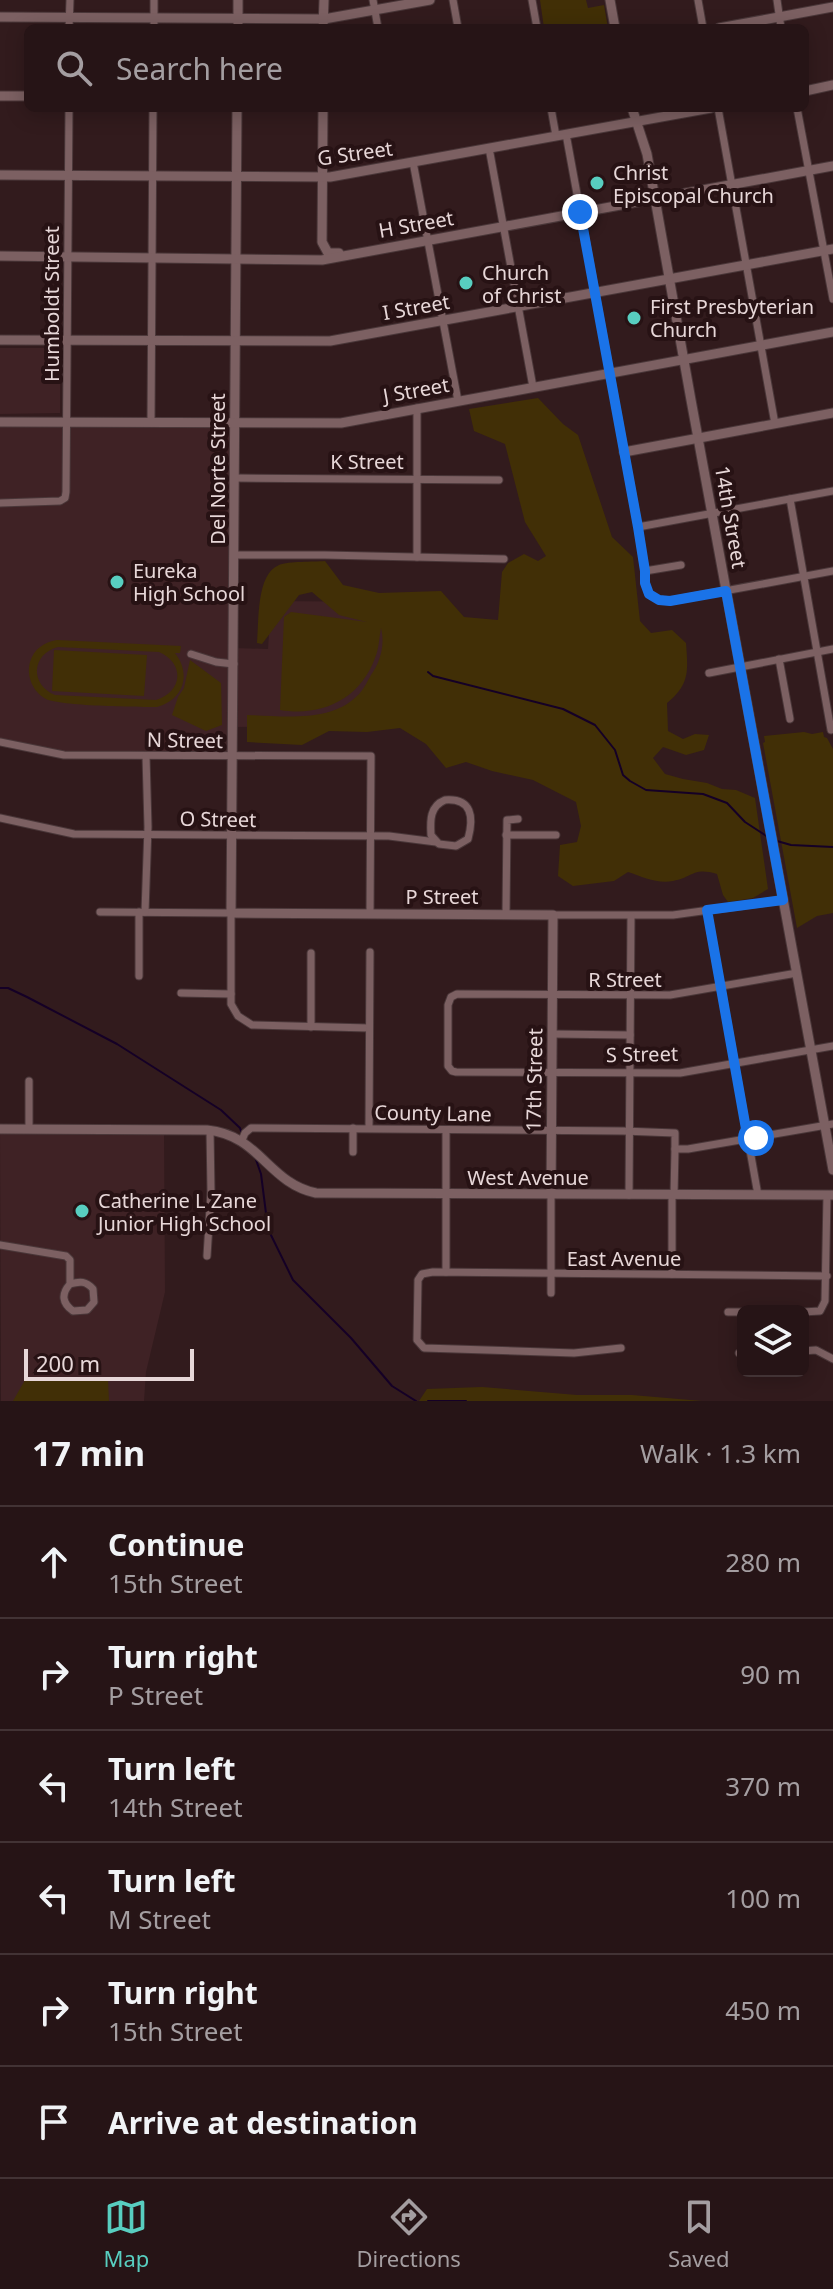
<!DOCTYPE html>
<meta charset="utf-8">
<style>
body{margin:0;font-family:"Noto Sans",sans-serif;background:#2e1d1f;color:#f1f3f6}
.controls{position:absolute;right:24px;bottom:24px;display:grid;overflow:hidden;border-radius:12px;box-shadow:0 4px 20px #0003}
.controls button{width:72px;height:72px;display:grid;place-items:center;padding:0;border:0;border-bottom:2px solid #423335;background:#261416;color:#f1f3f6;font:40px sans-serif}
.scale{position:absolute;left:24px;bottom:20px;width:170px;box-sizing:border-box;padding-left:8px;border:4px solid #e7d7d8;border-top:0;font-size:22px;line-height:28px;white-space:nowrap;color:#e7d7d8;-webkit-text-stroke:6px #271214;paint-order:stroke}
.stop{position:absolute;width:24px;height:24px;margin:-18px;border:6px solid #1a73e8;border-radius:50%;background:#fff}
.stop.end{background:#1a73e8;border-color:#fff;box-shadow:0 2px 8px #0008}
.list{margin:0;padding:0;list-style:none}
h2{display:flex;justify-content:space-between;align-items:center;height:104px;margin:0;padding:0 32px;font-size:34px}
h2 small{font-size:26px;font-weight:400;color:#a49ea1}
.list li{display:grid;grid-template-columns:52px 1fr auto;gap:24px;align-items:center;box-sizing:border-box;height:112px;padding:0 32px;border-top:2px solid #423335}
.list b{display:block;font-size:30px;white-space:nowrap}
.list p{margin:0;font-size:26px;white-space:nowrap;color:#a49ea1}
.list em{font-size:26px;font-style:normal;color:#a49ea1}
.icon{flex:none;width:44px;height:44px;fill:none;stroke:currentColor;stroke-width:2;stroke-linecap:round;stroke-linejoin:round}
.map{position:relative;flex:none;width:833px;height:1401px;overflow:hidden}
.search{position:absolute;background:#261416;box-shadow:0 4px 20px #0003;left:24px;right:24px;top:24px;height:88px;display:flex;align-items:center;gap:20px;box-sizing:border-box;padding:0 28px;border-radius:12px;color:#a49ea1;font-size:30px}
.sheet{height:776px;background:#261416}
nav{display:flex;justify-content:space-around;align-items:center;box-sizing:border-box;height:112px;border-top:2px solid #423335;background:#261416;font-size:22px;color:#a49ea1}
nav a{display:grid;justify-items:center;gap:4px}
nav .on{color:#58cec0}
.map>svg:first-child{display:block}
.built{fill:#3f2225}
.green{fill:#412f06;fill-rule:evenodd}
.lines{fill:none;stroke-linecap:round;stroke-linejoin:round}
.stream{stroke:#150026;stroke-width:2}
.street-casing{stroke:#4a3739;stroke-width:9}
.secondary-casing{stroke:#4a3739;stroke-width:11}
.street{stroke:#7c6062;stroke-width:7}
.secondary{stroke:#7c6062;stroke-width:9}
.route{stroke:#1a73e8;stroke-width:10}
.poi-dot{fill:#58cec0;stroke:#271214;stroke-width:3}
.labels{text-anchor:middle;dominant-baseline:central;stroke-width:8;stroke-linejoin:round;paint-order:stroke}
.street-label{font-size:20px;fill:#e7d7d8;stroke:#271214}
.poi-label{font-size:20px;fill:#e7d7d8;stroke:#271214;text-anchor:start}
</style>
<div class="map">
<svg width="833" height="1401" viewBox="0 0 833 1401">
<rect width="100%" height="100%" fill="#321b1d"/>
<g class="built">
<path d="M 0,348 L 58,348 L 60,349 L 60,413 L 0,414 Z"/>
<path d="M 0,422 L 236,423 L 234,648 L 268,649 L 271,601 L 397,602 L 397,726 L 234,727 L 233,757 L 64,755 L 0,742 Z"/>
<path d="M 0,1129 L 164,1130 L 165,1292 L 146,1372 L 144,1401 L 1,1401 Z"/>
</g>
<g class="green">
<path d="M 540,0 L 586,0 L 588,8 L 604,5 L 608,28 L 544,28 Z"/>
<path d="M 538,398 L 563,424 L 578,435 L 612,537 L 633,557 L 640,621 L 651,633 L 672,630 L 686,643 C 688,671 690,684 667,703 L 668,731 L 683,739 L 695,734 L 709,735 L 704,750 L 686,755 L 663,747 L 653,758 L 665,774 L 683,779 L 707,783 L 722,789 L 736,790 L 755,798 L 768,889 L 753,898 L 728,902 L 723,895 L 717,874 C 693,867 694,877 673,881 C 657,884 643,877 628,872 L 614,881 L 573,886 L 558,876 L 560,845 L 577,842 L 581,826 L 576,802 L 533,780 L 492,771 L 466,762 L 446,768 L 426,744 L 400,728 L 367,732 L 329,731 L 302,745 L 247,742 L 247,715 C 282,716 330,723 357,696 C 363,691 367,682 371,675 C 381,661 385,644 381,628 C 379,638 379,649 375,658 C 360,699 322,717 280,710 L 284,617 L 291,612 L 367,622 L 339,615 L 312,592 L 299,595 L 262,644 L 257,643 C 259,622 256,574 279,565 C 289,561 313,562 325,561 L 343,585 L 379,593 L 441,591 L 464,617 L 498,620 L 502,572 L 508,563 L 524,554 L 538,561 L 546,556 L 525,522 L 505,444 L 474,431 L 469,409 Z"/>
<path d="M 57,640 L 181,646 L 180,653 L 175,653 C 192,675 183,700 157,707 C 137,707 60,706 46,699 C 33,692 26,676 30,662 C 34,649 44,642 57,640 ZM 58,647 L 159,652 C 185,663 183,692 156,700 L 55,695 C 30,685 31,654 58,647 Z"/>
<path d="M 54,650 L 147,655 L 144,696 L 52,691 Z"/>
<path d="M 190,660 L 221,683 L 222,725 L 206,731 L 172,715 L 178,697 L 184,688 Z"/>
<path d="M 804,732 L 812,734 L 823,732 L 824,737 L 827,738 L 833,749 L 833,913 L 817,916 L 797,928 L 763,743 L 765,742 L 764,736 Z"/>
<path d="M 25,1380 L 108,1380 L 109,1401 L 13,1401 Z"/>
<path d="M 482,1387 L 577,1395 L 632,1395 L 702,1401 L 419,1401 L 427,1389 Z"/>
</g>
<g class="lines">
<g class="stream">
<path d="M 428,672 L 433,676 L 563,709 L 595,725 L 615,750 L 623,775 L 630,781 L 646,790 L 703,794 L 727,803 L 745,822 L 768,837"/>
<path d="M 777,841 L 791,845 L 833,847"/>
<path d="M 0,988 L 8,988 L 27,997 L 117,1044 L 221,1110 L 240,1128 L 242,1134"/>
<path d="M 255,1157 L 261,1174 L 268,1229 L 293,1280 L 351,1338 L 392,1386 L 416,1401"/>
<path d="M 428,1401 L 466,1401"/>
</g>
<defs>
<g id="street">
<path d="M 373,0 L 378,28"/>
<path d="M 453,0 L 458,28"/>
<path d="M 532,0 L 537,28"/>
<path d="M 698,0 L 703,28"/>
<path d="M 777,0 L 781,28"/>
<path d="M 69,28 L 70,0"/>
<path d="M 154,28 L 154,0"/>
<path d="M 551,108 L 556,136"/>
<path d="M 718,108 L 775,424"/>
<path d="M 797,108 L 833,299"/>
<path d="M 566,134 L 638,527 L 645,571 L 645,583 L 649,594 L 659,600 L 670,601 L 833,571"/>
<path d="M 489,148 L 533,387"/>
<path d="M 413,162 L 458,401"/>
<path d="M 417,408 L 417,557"/>
<path d="M 151,421 L 153,108"/>
<path d="M 235,478 L 499,480"/>
<path d="M 790,499 L 831,730"/>
<path d="M 0,503 L 60,501 L 65,498 L 66,492 L 69,108"/>
<path d="M 638,527 L 833,491"/>
<path d="M 235,555 L 325,555 L 504,559"/>
<path d="M 645,571 L 681,565"/>
<path d="M 191,654 L 216,662 L 234,664"/>
<path d="M 779,659 L 790,719"/>
<path d="M 709,673 L 833,649"/>
<path d="M 0,742 L 64,755 L 371,756 L 370,914"/>
<path d="M 445,800 C 472,798 474,817 468,839 L 456,846 L 439,844 L 431,835 C 430,820 430,806 445,800 Z"/>
<path d="M 0,818 L 74,834 L 389,836 L 436,842"/>
<path d="M 506,835 L 556,835"/>
<path d="M 707,910 L 758,1195"/>
<path d="M 100,912 L 231,913 L 231,1004 L 238,1016 L 252,1025 L 369,1028"/>
<path d="M 145,912 L 148,827 L 146,756"/>
<path d="M 506,914 L 507,820 L 518,819"/>
<path d="M 553,915 L 673,915 L 783,900"/>
<path d="M 797,973 L 670,995 L 457,994 L 451,997 L 448,1005 L 448,1066 L 452,1071 L 456,1072 L 680,1073 L 833,1046"/>
<path d="M 139,976 L 139,912"/>
<path d="M 181,993 L 231,994"/>
<path d="M 311,1027 L 311,953"/>
<path d="M 553,1034 L 630,1035"/>
<path d="M 29,1081 L 29,1129"/>
<path d="M 353,1128 L 353,1152"/>
<path d="M 369,1128 L 370,952"/>
<path d="M 242,1140 L 245,1133 L 251,1128 L 623,1131 L 675,1133 L 675,1149 L 688,1149 L 833,1124"/>
<path d="M 551,1195 L 551,1293"/>
<path d="M 629,1195 L 631,916"/>
<path d="M 672,1195 L 672,1274"/>
<path d="M 674,1195 L 675,1149"/>
<path d="M 0,1245 L 66,1256 L 70,1260 L 70,1284 C 61,1294 62,1303 73,1311 L 87,1310 L 94,1302 L 93,1289 C 86,1281 80,1281 70,1284"/>
<path d="M 207,1256 L 211,1192 L 210,1130"/>
<path d="M 446,1272 L 446,1130"/>
<path d="M 728,1312 L 743,1312"/>
<path d="M 803,1312 L 820,1311 L 825,1301 L 827,1195"/>
<path d="M 621,1348 L 574,1353 L 424,1348 L 417,1340 L 418,1280 L 422,1274 L 433,1272 L 827,1276"/>
<path d="M 803,1351 L 816,1350 L 833,1359"/>
<path d="M 739,1353 L 743,1353"/>
</g>
<g id="secondary">
<path d="M 610,0 L 615,28"/>
<path d="M 0,17 L 324,19 L 430,0"/>
<path d="M 238,28 L 238,0"/>
<path d="M 323,28 L 324,0"/>
<path d="M 719,28 L 833,7"/>
<path d="M 805,91 L 833,85"/>
<path d="M 0,96 L 28,96"/>
<path d="M 237,108 L 231,913 L 553,915 L 551,1195"/>
<path d="M 323,108 L 322,242 L 328,253 L 339,253"/>
<path d="M 632,108 L 647,154 L 691,400 L 833,1170"/>
<path d="M 0,175 L 330,177 L 711,108"/>
<path d="M 0,256 L 322,260 L 833,166"/>
<path d="M 0,340 L 330,341 L 833,249"/>
<path d="M 0,422 L 341,423 L 833,332"/>
<path d="M 624,452 L 833,413"/>
<path d="M 0,1129 L 207,1130 C 260,1135 268,1183 316,1193 L 833,1195"/>
</g>
</defs>
<use href="#street" class="street-casing"/>
<use href="#secondary" class="secondary-casing"/>
<use href="#street" class="street"/>
<use href="#secondary" class="secondary"/>
</g>
<g class="lines">
<path class="route" d="M 580,212 L 638,527 L 645,571 L 645,583 L 649,594 L 659,600 L 670,601 L 726,591 L 783,900 L 707,910 L 748,1140 L 756,1138"/>
</g>
<g class="poi-dot">
<circle cx="597" cy="183" r="8"/>
<circle cx="466" cy="283" r="8"/>
<circle cx="634" cy="318" r="8"/>
<circle cx="117" cy="582" r="8"/>
<circle cx="82" cy="1211" r="8"/>
</g>
<g class="labels">
<g class="street-label">
<text transform="translate(355 153) rotate(-8)">G Street</text>
<text transform="translate(416 224) rotate(-10)">H Street</text>
<text transform="translate(51 304) rotate(-90)">Humboldt Street</text>
<text transform="translate(416 307) rotate(-10)">I Street</text>
<text transform="translate(416 390) rotate(-10)">J Street</text>
<text x="367" y="461">K Street</text>
<text transform="translate(217 469) rotate(-90)">Del Norte Street</text>
<text transform="translate(731 517) rotate(80)">14th Street</text>
<text transform="translate(185 740) rotate(1)">N Street</text>
<text transform="translate(218 819) rotate(1)">O Street</text>
<text x="442" y="896">P Street</text>
<text x="625" y="979">R Street</text>
<text transform="translate(642 1054) rotate(-1)">S Street</text>
<text transform="translate(534 1080) rotate(-89)">17th Street</text>
<text transform="translate(433 1113) rotate(1)">County Lane</text>
<text x="528" y="1177">West Avenue</text>
<text x="624" y="1258">East Avenue</text>
</g>
<g class="poi-label">
<text x="613" y="172">Christ<tspan x="613" dy="23">Episcopal Church</tspan></text>
<text x="482" y="272">Church<tspan x="482" dy="23">of Christ</tspan></text>
<text x="650" y="306">First Presbyterian<tspan x="650" dy="23">Church</tspan></text>
<text x="133" y="570">Eureka<tspan x="133" dy="23">High School</tspan></text>
<text x="98" y="1200">Catherine L Zane<tspan x="98" dy="23">Junior High School</tspan></text>
</g>
</g>
</svg>
<div class="controls">
<button><svg class="icon" aria-label="layers" viewBox="0 0 24 24"><path d="M12 4l9 5-9 5-9-5zM3 14l9 5 9-5"/></svg></button>
</div>
<div class="scale">200 m</div>
<div class="stop" style="left:756px;top:1138px"></div>
<div class="stop end" style="left:580px;top:212px"></div>
<div class="search"><svg class="icon" aria-label="search" viewBox="0 0 24 24"><circle cx="10" cy="10" r="6"/><path d="M15 15l6 6"/></svg>Search here</div>
</div>
<section class="sheet">
<h2>17 min<small>Walk · 1.3 km</small></h2>
<ul class="list">
<li><svg class="icon" aria-label="ahead" viewBox="0 0 24 24"><path d="M12 20V5M6 11l6-6 6 6"/></svg><div><b>Continue</b><p>15th Street</p></div><em>280 m</em></li>
<li><svg class="icon" aria-label="right" viewBox="0 0 24 24"><path d="M7 20v-9h11M14 6l5 5-5 5"/></svg><div><b>Turn right</b><p>P Street</p></div><em>90 m</em></li>
<li><svg class="icon" aria-label="left" viewBox="0 0 24 24"><path d="M17 20v-9H6M10 6l-5 5 5 5"/></svg><div><b>Turn left</b><p>14th Street</p></div><em>370 m</em></li>
<li><svg class="icon" aria-label="left" viewBox="0 0 24 24"><path d="M17 20v-9H6M10 6l-5 5 5 5"/></svg><div><b>Turn left</b><p>M Street</p></div><em>100 m</em></li>
<li><svg class="icon" aria-label="right" viewBox="0 0 24 24"><path d="M7 20v-9h11M14 6l5 5-5 5"/></svg><div><b>Turn right</b><p>15th Street</p></div><em>450 m</em></li>
<li><svg class="icon" aria-label="arrive" viewBox="0 0 24 24"><path d="M6 21V4h12l-3 4 3 4H6"/></svg><div><b>Arrive at destination</b></div></li>
</ul>
</section>
<nav>
<a class="on"><svg class="icon" aria-label="map" viewBox="0 0 24 24"><path d="M3 6l6-2 6 2 6-2v14l-6 2-6-2-6 2zM9 4v14M15 6v14"/></svg>Map</a>
<a><svg class="icon" aria-label="directions" viewBox="0 0 24 24"><path d="M12 3l9 9-9 9-9-9zM9 14v-3h6M13 9l2 2-2 2"/></svg>Directions</a>
<a><svg class="icon" aria-label="saved" viewBox="0 0 24 24"><path d="M7 4h10v16l-5-4-5 4z"/></svg>Saved</a>
</nav>
